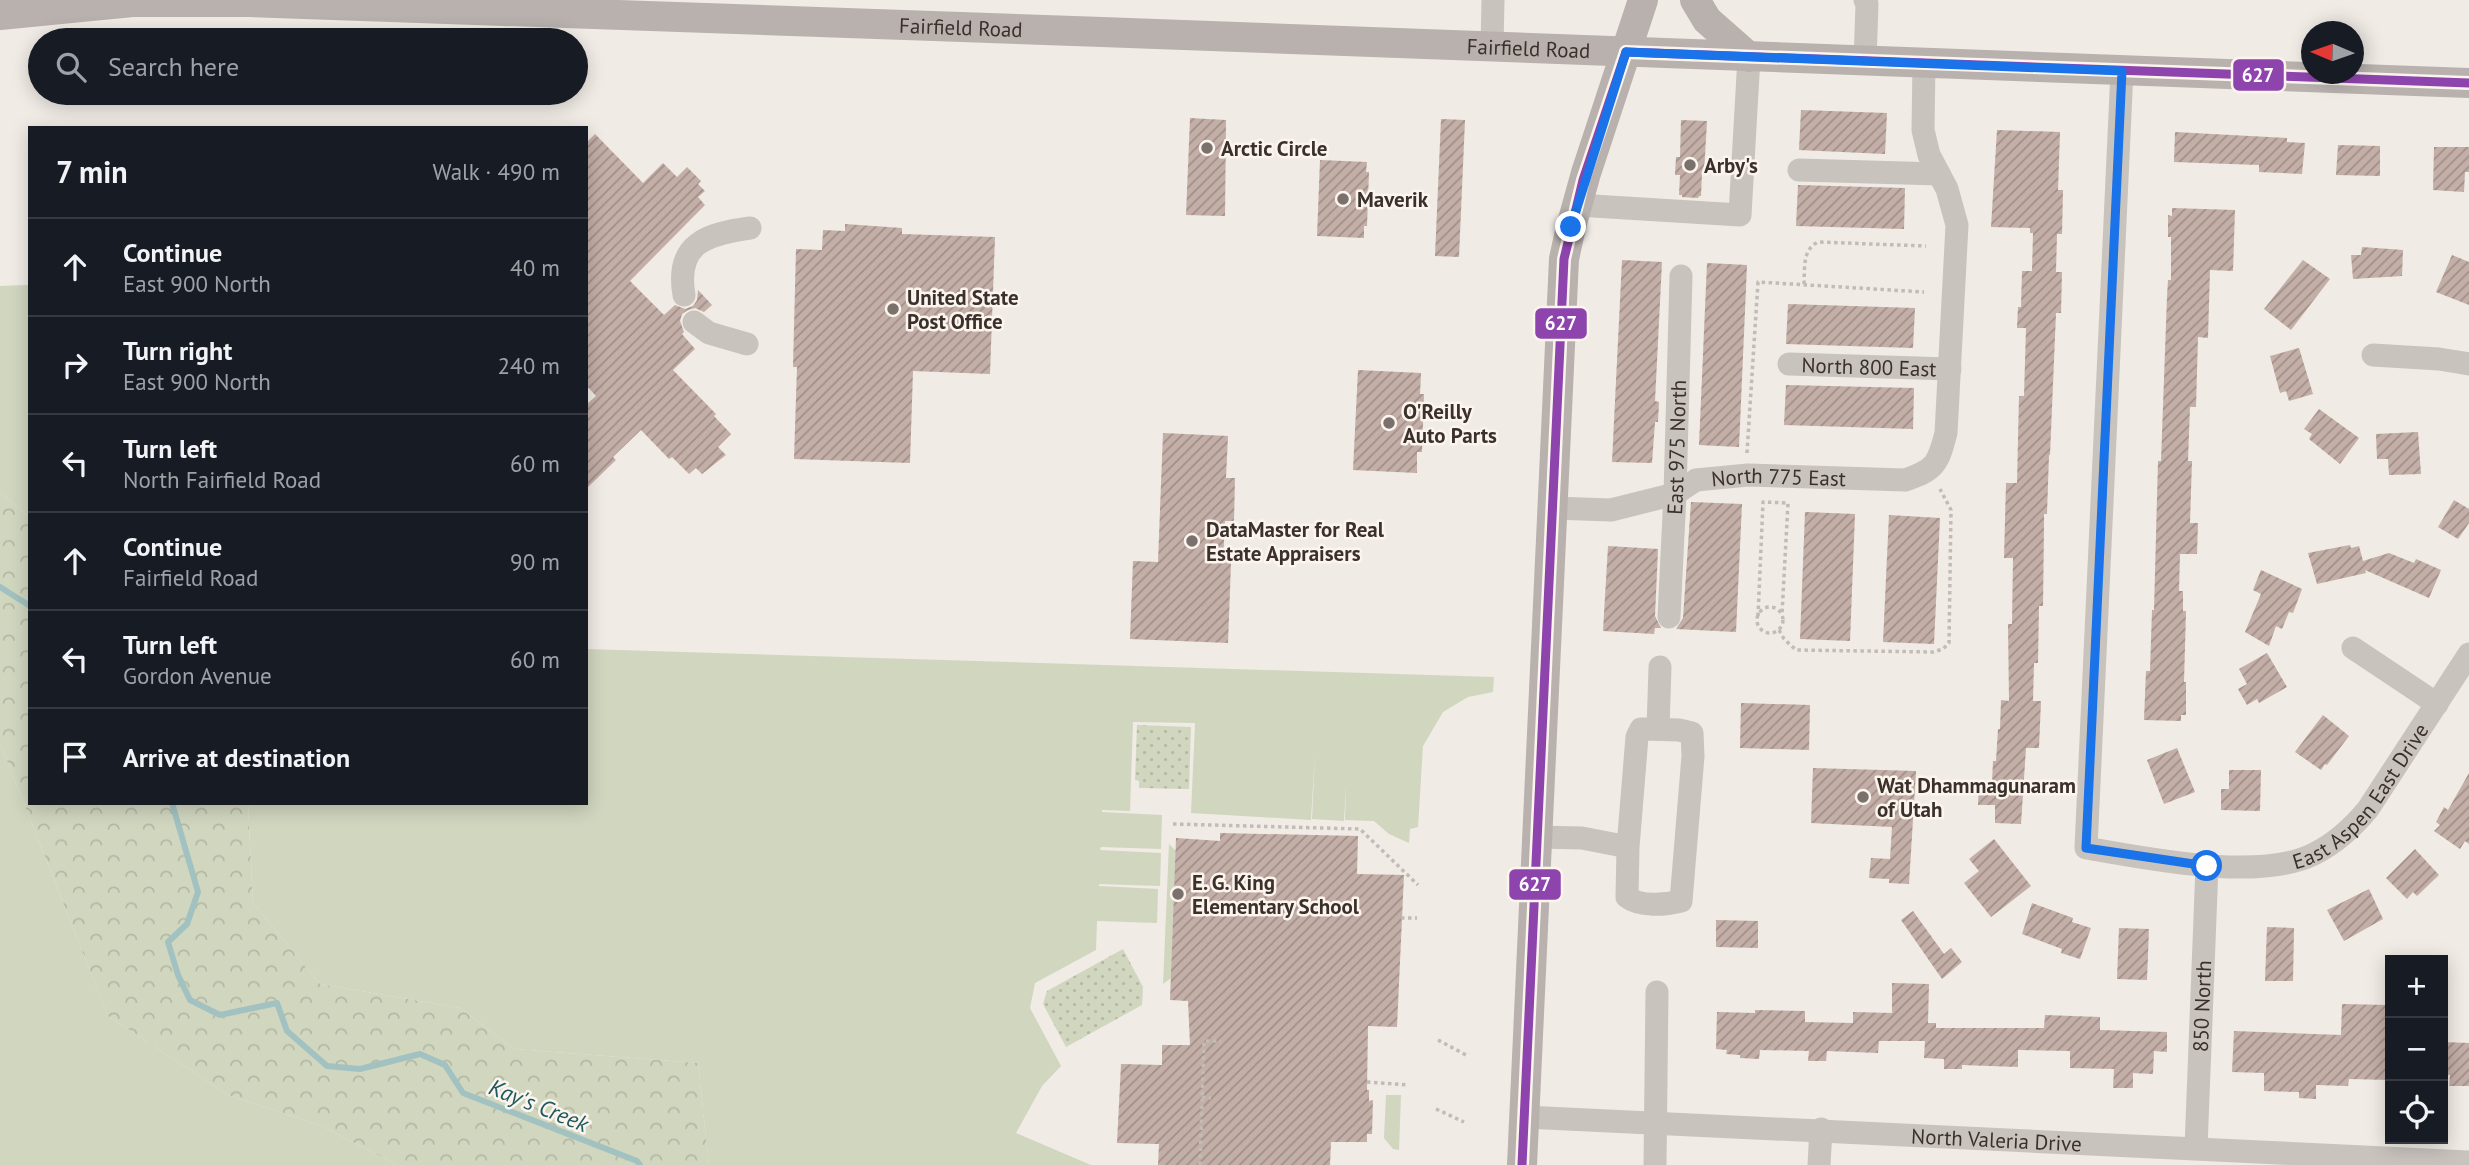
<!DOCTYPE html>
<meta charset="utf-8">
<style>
body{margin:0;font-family:"PT Sans",sans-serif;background:#242831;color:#f1f3f6}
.controls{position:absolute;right:21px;bottom:21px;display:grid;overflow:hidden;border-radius:0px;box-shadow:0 4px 18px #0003}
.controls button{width:63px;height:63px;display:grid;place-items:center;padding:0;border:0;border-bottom:2px solid #363941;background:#171b24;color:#f1f3f6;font:35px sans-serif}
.compass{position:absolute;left:2301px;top:21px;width:63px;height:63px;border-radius:50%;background:#171b24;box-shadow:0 4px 18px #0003;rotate:272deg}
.stop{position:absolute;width:21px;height:21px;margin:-16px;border:5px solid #1a73e8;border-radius:50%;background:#fff}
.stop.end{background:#1a73e8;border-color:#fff;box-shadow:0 2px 7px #0008}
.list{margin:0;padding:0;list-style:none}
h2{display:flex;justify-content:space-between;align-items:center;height:91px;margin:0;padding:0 28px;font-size:30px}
h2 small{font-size:23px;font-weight:400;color:#9ea1a6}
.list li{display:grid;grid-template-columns:46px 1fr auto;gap:21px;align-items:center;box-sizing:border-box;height:98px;padding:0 28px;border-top:2px solid #363941}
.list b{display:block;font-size:26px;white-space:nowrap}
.list p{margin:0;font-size:23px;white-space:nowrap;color:#9ea1a6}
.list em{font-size:23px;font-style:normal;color:#9ea1a6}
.icon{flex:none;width:38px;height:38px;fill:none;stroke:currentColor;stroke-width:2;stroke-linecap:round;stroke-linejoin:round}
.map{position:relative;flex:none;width:2469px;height:1165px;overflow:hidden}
.search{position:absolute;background:#171b24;box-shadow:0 4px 18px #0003;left:28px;top:28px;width:560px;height:77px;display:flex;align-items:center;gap:18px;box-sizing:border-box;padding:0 24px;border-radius:38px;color:#9ea1a6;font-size:26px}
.panel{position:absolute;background:#171b24;box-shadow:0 4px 18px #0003;left:28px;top:126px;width:560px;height:679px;border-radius:0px}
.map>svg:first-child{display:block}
.grass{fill:#d1d6bf}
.forest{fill:url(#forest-crowns)}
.park{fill:url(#park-dots)}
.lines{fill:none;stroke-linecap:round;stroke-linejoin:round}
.stream{stroke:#a1c2c1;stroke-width:6}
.building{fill:url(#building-hatch)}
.path{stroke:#c2bbb6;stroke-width:3.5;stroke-dasharray:3.5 3.5;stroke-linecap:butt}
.minor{stroke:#c9c3be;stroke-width:23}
.major{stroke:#b8b1ad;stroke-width:30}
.bus-1-casing{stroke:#fbf5ee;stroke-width:14}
.bus-1{stroke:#8e44ad;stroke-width:9}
.route{stroke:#1a73e8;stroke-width:9}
.poi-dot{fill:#7a716c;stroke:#fbf5ee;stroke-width:2.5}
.labels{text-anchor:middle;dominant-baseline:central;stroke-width:5;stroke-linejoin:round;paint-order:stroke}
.street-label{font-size:21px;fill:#3b302b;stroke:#fbf5ee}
.poi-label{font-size:21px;font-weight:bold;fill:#3b302b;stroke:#fbf5ee;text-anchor:start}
.water-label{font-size:23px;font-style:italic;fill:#1f5a5e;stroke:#fbf5ee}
.line-badge{stroke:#fbf5ee;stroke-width:2.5}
.badge-label{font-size:19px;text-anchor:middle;font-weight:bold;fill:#fff}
</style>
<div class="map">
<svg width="2469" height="1165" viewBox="0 0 2469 1165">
<defs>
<pattern id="forest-crowns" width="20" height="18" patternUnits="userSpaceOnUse" patternTransform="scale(1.75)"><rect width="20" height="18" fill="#d1d6bf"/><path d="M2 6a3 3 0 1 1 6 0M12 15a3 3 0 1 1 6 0" fill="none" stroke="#b4b8a4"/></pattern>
<pattern id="park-dots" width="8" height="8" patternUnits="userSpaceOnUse" patternTransform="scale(1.75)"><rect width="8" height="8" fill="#d1d6bf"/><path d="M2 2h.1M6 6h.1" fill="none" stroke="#b4b8a4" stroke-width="1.8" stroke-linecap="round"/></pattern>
<pattern id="building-hatch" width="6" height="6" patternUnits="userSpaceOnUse" patternTransform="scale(1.75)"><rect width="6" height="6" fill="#c3afa7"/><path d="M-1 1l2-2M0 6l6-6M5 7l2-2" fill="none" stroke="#a08f88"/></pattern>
</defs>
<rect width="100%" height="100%" fill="#f0ebe5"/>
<g class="grass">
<path d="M 27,285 L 30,286 L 30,518 L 0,492 L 0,286 Z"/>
<path d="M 586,649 L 1494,677 L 1493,692 L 1468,697 L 1443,712 L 1423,746 L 1418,827 L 1410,829 L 1409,843 L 1389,834 L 1374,821 L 1345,820 L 1346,785 L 1344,821 L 1312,819 L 1315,752 L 1311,820 L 1191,813 L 1195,723 L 1133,722 L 1130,811 L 1102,810 L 1102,812 L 1162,815 L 1161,849 L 1101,847 L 1100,850 L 1161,853 L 1160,886 L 1099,884 L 1099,886 L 1158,889 L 1157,923 L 1097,921 L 1096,950 L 1035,983 L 1030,1008 L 1061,1066 L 1042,1086 L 1016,1133 L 1091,1165 L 709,1165 L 698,1063 L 514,1049 L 460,1008 L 320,984 L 253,903 L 248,803 L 586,803 Z"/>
<path d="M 0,743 L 108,1016 L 228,1095 L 322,1126 L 397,1165 L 0,1165 Z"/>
<path d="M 1169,844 L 1176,851 L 1171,978 L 1163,984 Z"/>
<path d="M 1386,1095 L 1401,1095 L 1399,1150 L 1393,1149 L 1384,1138 Z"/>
</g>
<path class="forest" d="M 0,492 L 30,518 L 30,803 L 248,803 L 253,903 L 320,984 L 460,1008 L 514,1049 L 698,1063 L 709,1165 L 397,1165 L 322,1126 L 228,1095 L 108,1016 L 0,743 Z"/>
<g class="park">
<path d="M 1137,725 L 1191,727 L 1189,789 L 1139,788 L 1139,781 L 1135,780 Z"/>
<path d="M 1123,949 L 1143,987 L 1142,1005 L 1066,1047 L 1043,1004 L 1047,991 Z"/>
</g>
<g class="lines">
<g class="stream">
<path d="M 0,587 L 30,606"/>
<path d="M 172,803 L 198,892 L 187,924 L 168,942 L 178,975 L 190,1000 L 220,1015 L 277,1003 L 287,1031 L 327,1066 L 360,1069 L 420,1054 L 445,1065 L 463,1093 L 637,1161 L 640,1165"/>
</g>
</g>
<g class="building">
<path d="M 1801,110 L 1887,113 L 1885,154 L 1799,150 Z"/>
<path d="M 1190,118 L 1226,120 L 1225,216 L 1186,215 Z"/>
<path d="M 1441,119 L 1465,120 L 1459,257 L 1435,256 Z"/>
<path d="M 1681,120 L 1707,121 L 1704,173 L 1702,173 L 1701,196 L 1699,196 L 1698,198 L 1682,197 L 1682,195 L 1679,195 L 1680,175 L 1675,175 L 1676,157 L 1680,157 Z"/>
<path d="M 1997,130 L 2060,132 L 2058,190 L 2063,190 L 2062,234 L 2057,234 L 2056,272 L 2062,272 L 2061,313 L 2056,313 L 2050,455 L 2049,455 L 2047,514 L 2044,514 L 2044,524 L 2043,606 L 2039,606 L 2038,663 L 2034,663 L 2033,701 L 2041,701 L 2039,748 L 2026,748 L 2021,824 L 1995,823 L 1995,805 L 1978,805 L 1979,781 L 1992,782 L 1993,761 L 1996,761 L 1998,729 L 2000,729 L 2001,700 L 2009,701 L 2008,624 L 2012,624 L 2013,558 L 2004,558 L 2006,483 L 2017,483 L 2019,396 L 2024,396 L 2026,328 L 2017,328 L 2018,307 L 2021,307 L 2022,271 L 2032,271 L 2033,233 L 2030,233 L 2030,228 L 1991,227 Z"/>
<path d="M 2175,132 L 2287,138 L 2287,142 L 2305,143 L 2302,174 L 2259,172 L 2259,165 L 2174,162 Z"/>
<path d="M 595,134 L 643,183 L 663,163 L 677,177 L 687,167 L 701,181 L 698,184 L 705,191 L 698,197 L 705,205 L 630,281 L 664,315 L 675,305 L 685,309 L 693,306 L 697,300 L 698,290 L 712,305 L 704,312 L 695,308 L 688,310 L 682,314 L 680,321 L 684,332 L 682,334 L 695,349 L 673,370 L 716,414 L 714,416 L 731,434 L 718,447 L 726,455 L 702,474 L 696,468 L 689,474 L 672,457 L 669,459 L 641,430 L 613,457 L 616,460 L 586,489 L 586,405 L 596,396 L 586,385 L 586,143 Z"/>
<path d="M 2338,145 L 2380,146 L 2380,176 L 2336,175 Z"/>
<path d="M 2434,147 L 2469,147 L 2469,172 L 2465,172 L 2464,192 L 2433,190 Z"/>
<path d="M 1320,160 L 1367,162 L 1366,172 L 1369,172 L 1367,226 L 1364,226 L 1364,238 L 1317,236 Z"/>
<path d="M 1798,185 L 1905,188 L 1904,229 L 1796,226 Z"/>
<path d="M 2172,208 L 2235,210 L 2233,271 L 2210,270 L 2208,338 L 2198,337 L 2196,407 L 2190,407 L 2188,461 L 2192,461 L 2190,523 L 2198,523 L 2197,554 L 2180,554 L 2179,591 L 2183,591 L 2183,611 L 2186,611 L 2184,682 L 2186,682 L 2186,715 L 2181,715 L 2181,721 L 2144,720 L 2146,671 L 2150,671 L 2152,610 L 2154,610 L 2158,461 L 2161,461 L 2167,297 L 2168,280 L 2171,280 L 2171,237 L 2168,237 L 2168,215 L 2172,216 Z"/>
<path d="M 845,224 L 902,228 L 902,234 L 995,237 L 990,374 L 913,371 L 910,463 L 794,459 L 797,367 L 793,367 L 796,249 L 822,250 L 823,230 L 845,231 Z"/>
<path d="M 2362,247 L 2403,250 L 2402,276 L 2353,279 L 2351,255 L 2361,255 Z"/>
<path d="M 2452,255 L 2469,262 L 2469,305 L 2436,292 Z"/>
<path d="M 1622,260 L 1662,262 L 1655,401 L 1659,402 L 1658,422 L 1655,422 L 1652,463 L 1612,462 Z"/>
<path d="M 2303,260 L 2330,279 L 2291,330 L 2264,309 Z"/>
<path d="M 1707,263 L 1747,265 L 1739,447 L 1699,445 Z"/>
<path d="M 1788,304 L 1915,308 L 1913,348 L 1786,344 Z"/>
<path d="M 2299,348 L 2313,394 L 2289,401 L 2286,391 L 2280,393 L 2270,356 Z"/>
<path d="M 1358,370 L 1421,373 L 1420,394 L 1424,394 L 1422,452 L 1417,452 L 1417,473 L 1353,470 Z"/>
<path d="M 1786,385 L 1914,388 L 1913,429 L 1784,425 Z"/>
<path d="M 2319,409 L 2359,438 L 2340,464 L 2309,439 L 2312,434 L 2304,429 Z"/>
<path d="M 2418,432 L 2421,474 L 2389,475 L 2388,459 L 2377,459 L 2376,434 Z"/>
<path d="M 1163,433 L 1228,436 L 1226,478 L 1235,478 L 1234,521 L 1225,521 L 1223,562 L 1231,563 L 1228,643 L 1130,639 L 1133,561 L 1158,562 Z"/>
<path d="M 2454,500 L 2469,509 L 2469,523 L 2458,539 L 2438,527 Z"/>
<path d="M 1691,502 L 1742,504 L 1736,632 L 1676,629 L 1683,618 Z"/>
<path d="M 1805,512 L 1855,514 L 1850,641 L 1800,639 Z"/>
<path d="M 1889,515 L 1940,518 L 1934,644 L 1883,642 Z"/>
<path d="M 2350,545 L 2351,548 L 2359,546 L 2363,561 L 2389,553 L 2414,563 L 2416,559 L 2441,570 L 2429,598 L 2365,570 L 2366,573 L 2317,584 L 2308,553 Z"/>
<path d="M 1608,546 L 1658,549 L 1655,616 L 1661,628 L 1655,628 L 1654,634 L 1603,631 Z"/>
<path d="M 2261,570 L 2302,589 L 2293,613 L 2289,612 L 2282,629 L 2276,626 L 2269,646 L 2245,632 L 2261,594 L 2253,590 Z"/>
<path d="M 2267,653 L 2287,687 L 2259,703 L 2257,699 L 2247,705 L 2238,689 L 2247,684 L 2239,669 Z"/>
<path d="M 1741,703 L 1810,705 L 1809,750 L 1740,748 Z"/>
<path d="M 2323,715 L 2349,736 L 2327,765 L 2325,764 L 2321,770 L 2295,752 Z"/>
<path d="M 2177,748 L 2195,792 L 2164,804 L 2147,760 Z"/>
<path d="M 1813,768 L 1916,771 L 1909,884 L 1889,883 L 1889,879 L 1869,878 L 1871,858 L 1890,859 L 1892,827 L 1811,823 Z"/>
<path d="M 2229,770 L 2261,770 L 2260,811 L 2221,810 L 2221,789 L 2229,789 Z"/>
<path d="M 2469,773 L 2469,844 L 2465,841 L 2460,849 L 2434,831 L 2440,825 L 2436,822 L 2444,807 L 2448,810 Z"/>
<path d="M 1220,833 L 1358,836 L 1357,874 L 1404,875 L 1397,1027 L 1368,1026 L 1367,1090 L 1369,1090 L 1369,1101 L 1373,1100 L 1372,1134 L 1367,1134 L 1367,1142 L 1331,1142 L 1330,1165 L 1158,1165 L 1159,1144 L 1117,1143 L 1121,1064 L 1162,1065 L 1162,1045 L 1190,1045 L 1188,1001 L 1170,1000 L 1176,838 L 1220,841 Z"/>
<path d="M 1994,839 L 2031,886 L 1991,917 L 1964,883 L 1979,871 L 1969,859 Z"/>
<path d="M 2415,849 L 2439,875 L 2417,896 L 2413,892 L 2407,899 L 2386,878 Z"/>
<path d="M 2369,889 L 2383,919 L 2344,941 L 2327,910 Z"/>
<path d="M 2032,903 L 2073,918 L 2072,922 L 2091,928 L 2080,959 L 2061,953 L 2062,949 L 2022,934 Z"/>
<path d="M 1913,911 L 1944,954 L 1951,948 L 1962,962 L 1942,979 L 1901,920 Z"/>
<path d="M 1716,920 L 1758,921 L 1758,948 L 1716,947 Z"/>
<path d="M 2267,927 L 2294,928 L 2293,981 L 2265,981 Z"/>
<path d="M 2119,928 L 2149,929 L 2147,980 L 2117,979 Z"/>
<path d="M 1892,983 L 1929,984 L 1928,1023 L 1936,1023 L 1936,1028 L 2044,1028 L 2045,1015 L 2100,1017 L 2100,1030 L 2167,1032 L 2167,1052 L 2154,1051 L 2153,1074 L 2133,1073 L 2133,1088 L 2113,1088 L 2114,1069 L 2070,1068 L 2070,1051 L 2018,1050 L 2018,1067 L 1962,1065 L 1962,1069 L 1944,1069 L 1944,1059 L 1924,1058 L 1925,1041 L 1879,1041 L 1878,1053 L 1827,1051 L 1826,1061 L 1808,1061 L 1809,1051 L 1760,1050 L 1759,1059 L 1740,1058 L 1740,1055 L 1726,1054 L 1727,1050 L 1716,1049 L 1717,1012 L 1755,1013 L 1755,1010 L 1805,1011 L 1805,1022 L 1853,1023 L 1853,1012 L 1892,1013 Z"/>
<path d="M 2342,1004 L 2388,1005 L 2387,1045 L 2390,1045 L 2390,1080 L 2349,1079 L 2348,1086 L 2316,1085 L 2316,1099 L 2299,1098 L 2299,1092 L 2264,1091 L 2264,1073 L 2232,1072 L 2234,1031 L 2341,1035 Z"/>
<path d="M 2443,1042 L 2469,1043 L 2469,1086 L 2449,1086 L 2450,1075 L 2443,1075 Z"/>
</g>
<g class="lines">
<g class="path">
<path d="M 1804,284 C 1805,268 1802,250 1818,242 L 1926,246"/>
<path d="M 1747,453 L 1758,282 L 1924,292"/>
<circle cx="1770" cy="620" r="13"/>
<path d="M 1758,616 L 1763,502 L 1788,503 L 1782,614"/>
<path d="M 1779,630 L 1784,639 L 1796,650 L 1933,652 L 1943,649 L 1949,643 L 1951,510 L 1940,489"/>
<path d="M 1173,824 L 1360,829 L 1418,885"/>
<path d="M 1401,918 L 1417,918"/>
<path d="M 1438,1040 L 1466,1055"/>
<path d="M 1367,1082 L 1408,1085"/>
<path d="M 1202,1097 L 1211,1098"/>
<path d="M 1436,1109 L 1464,1122"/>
<path d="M 1200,1165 L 1204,1041 L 1221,1041"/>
</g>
<g class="minor">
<path d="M 1865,0 L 1867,4 L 1865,61"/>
<path d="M 1492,47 L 1493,0"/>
<path id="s1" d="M 2122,71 L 2086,848 C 2146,858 2258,882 2314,854 C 2334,844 2354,826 2368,809 L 2469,654"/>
<path d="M 1799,170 L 1939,174"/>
<path d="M 1577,205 L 1740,215 L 1749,57"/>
<path d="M 684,295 C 675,243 707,234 750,228"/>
<path d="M 694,322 L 709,333 L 747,344"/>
<path d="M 2373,355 L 2439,359 L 2469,364"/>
<path id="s2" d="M 1789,364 L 1950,369"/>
<path id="s3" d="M 1552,508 L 1611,510 L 1675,494 L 1696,480 L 1748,475 L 1905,480 C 1935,470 1938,464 1946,433 L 1957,225 L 1947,189 L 1929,155 L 1923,130 L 1924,63"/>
<path id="s4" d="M 1669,617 L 1675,494 L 1681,276"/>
<path d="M 2353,648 L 2437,704"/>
<path d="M 1658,729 L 1660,667"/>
<path d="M 1537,837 L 1582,838 L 1628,847 L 1627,897 C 1640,907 1665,905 1681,901 L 1693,756 L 1692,733 L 1679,730 L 1641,729 L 1637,737 L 1628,847"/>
<path id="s5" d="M 1525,1117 L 2469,1162"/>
<path id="s6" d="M 2196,1148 L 2207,866"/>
<path d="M 1655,1165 L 1657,992"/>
<path d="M 1819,1165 L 1821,1129"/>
</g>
<g class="major">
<path d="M 1695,0 L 1707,20 L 1749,57"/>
<path id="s7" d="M 0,15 L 132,2 L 249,2 L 1102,32 L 2469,83"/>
<path d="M 1522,1165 L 1564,259 L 1571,227 L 1586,173 L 1643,0"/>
</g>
<defs>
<g id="bus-1">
<path d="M 1626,52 L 2469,83"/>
<path d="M 1522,1165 L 1564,259 L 1583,180 L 1626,52"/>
</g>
</defs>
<use href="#bus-1" class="bus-1-casing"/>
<use href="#bus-1" class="bus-1"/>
</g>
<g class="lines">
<path class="route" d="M 1571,227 L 1626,52 L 2122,71 L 2086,848 L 2207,866"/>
</g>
<g class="poi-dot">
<circle cx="1207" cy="148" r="7"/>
<circle cx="1690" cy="165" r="7"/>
<circle cx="1343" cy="199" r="7"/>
<circle cx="893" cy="309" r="7"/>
<circle cx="1389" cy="423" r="7"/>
<circle cx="1192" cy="541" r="7"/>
<circle cx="1863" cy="797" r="7"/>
<circle cx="1178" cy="894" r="7"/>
</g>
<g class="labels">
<g class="street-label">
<text stroke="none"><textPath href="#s7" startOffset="962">Fairfield Road</textPath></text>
<text stroke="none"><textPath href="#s7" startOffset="1530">Fairfield Road</textPath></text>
<text stroke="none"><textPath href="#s2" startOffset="80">North 800 East</textPath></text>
<text stroke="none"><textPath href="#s4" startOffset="170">East 975 North</textPath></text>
<text stroke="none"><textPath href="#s3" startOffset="233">North 775 East</textPath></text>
<text stroke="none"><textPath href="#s1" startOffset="1083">East Aspen East Drive</textPath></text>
<text stroke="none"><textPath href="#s6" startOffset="142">850 North</textPath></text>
<text stroke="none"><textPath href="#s5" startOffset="472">North Valeria Drive</textPath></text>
</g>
<g class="poi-label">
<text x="1221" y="148">Arctic Circle</text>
<text x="1704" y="165">Arby's</text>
<text x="1357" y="199">Maverik</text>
<text x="907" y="297">United State<tspan x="907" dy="24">Post Office</tspan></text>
<text x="1403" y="411">O'Reilly<tspan x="1403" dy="24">Auto Parts</tspan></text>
<text x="1206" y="529">DataMaster for Real<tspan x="1206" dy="24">Estate Appraisers</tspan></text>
<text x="1877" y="785">Wat Dhammagunaram<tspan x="1877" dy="24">of Utah</tspan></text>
<text x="1192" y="882">E. G. King<tspan x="1192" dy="24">Elementary School</tspan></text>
</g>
<g class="water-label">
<text transform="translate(539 1105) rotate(22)">Kay's Creek</text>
</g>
</g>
<g class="line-badge">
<rect x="2232" y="58" width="53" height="34" rx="7" fill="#8e44ad"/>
<rect x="1534" y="307" width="54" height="33" rx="7" fill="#8e44ad"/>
<rect x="1508" y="868" width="54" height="33" rx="7" fill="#8e44ad"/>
</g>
<g class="badge-label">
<text x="2258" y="82">627</text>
<text x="1561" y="330">627</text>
<text x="1535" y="891">627</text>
</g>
</svg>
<div class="controls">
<button>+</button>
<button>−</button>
<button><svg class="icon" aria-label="locate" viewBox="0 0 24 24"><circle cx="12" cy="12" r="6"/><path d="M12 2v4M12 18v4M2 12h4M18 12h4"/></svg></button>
</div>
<svg class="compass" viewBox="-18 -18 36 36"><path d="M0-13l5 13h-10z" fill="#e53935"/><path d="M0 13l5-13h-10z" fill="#9ea1a6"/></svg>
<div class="stop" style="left:2207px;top:866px"></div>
<div class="stop end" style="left:1571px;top:227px"></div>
<div class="search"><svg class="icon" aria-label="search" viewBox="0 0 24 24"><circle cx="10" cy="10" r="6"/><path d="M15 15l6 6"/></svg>Search here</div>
<section class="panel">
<h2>7 min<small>Walk · 490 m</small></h2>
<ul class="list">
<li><svg class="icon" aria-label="ahead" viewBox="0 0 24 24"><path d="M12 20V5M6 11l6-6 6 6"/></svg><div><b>Continue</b><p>East 900 North</p></div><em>40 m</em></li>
<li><svg class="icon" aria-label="right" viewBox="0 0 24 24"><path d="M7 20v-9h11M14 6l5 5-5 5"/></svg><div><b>Turn right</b><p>East 900 North</p></div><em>240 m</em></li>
<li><svg class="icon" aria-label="left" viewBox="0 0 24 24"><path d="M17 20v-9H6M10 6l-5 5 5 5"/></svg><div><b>Turn left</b><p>North Fairfield Road</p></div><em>60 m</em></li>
<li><svg class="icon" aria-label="ahead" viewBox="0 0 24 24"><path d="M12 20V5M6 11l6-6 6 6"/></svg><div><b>Continue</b><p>Fairfield Road</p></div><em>90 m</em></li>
<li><svg class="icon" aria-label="left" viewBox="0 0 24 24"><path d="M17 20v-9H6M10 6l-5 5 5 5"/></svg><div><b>Turn left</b><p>Gordon Avenue</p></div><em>60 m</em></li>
<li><svg class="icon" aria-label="arrive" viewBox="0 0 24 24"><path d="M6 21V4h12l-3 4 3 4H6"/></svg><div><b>Arrive at destination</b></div></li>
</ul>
</section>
</div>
